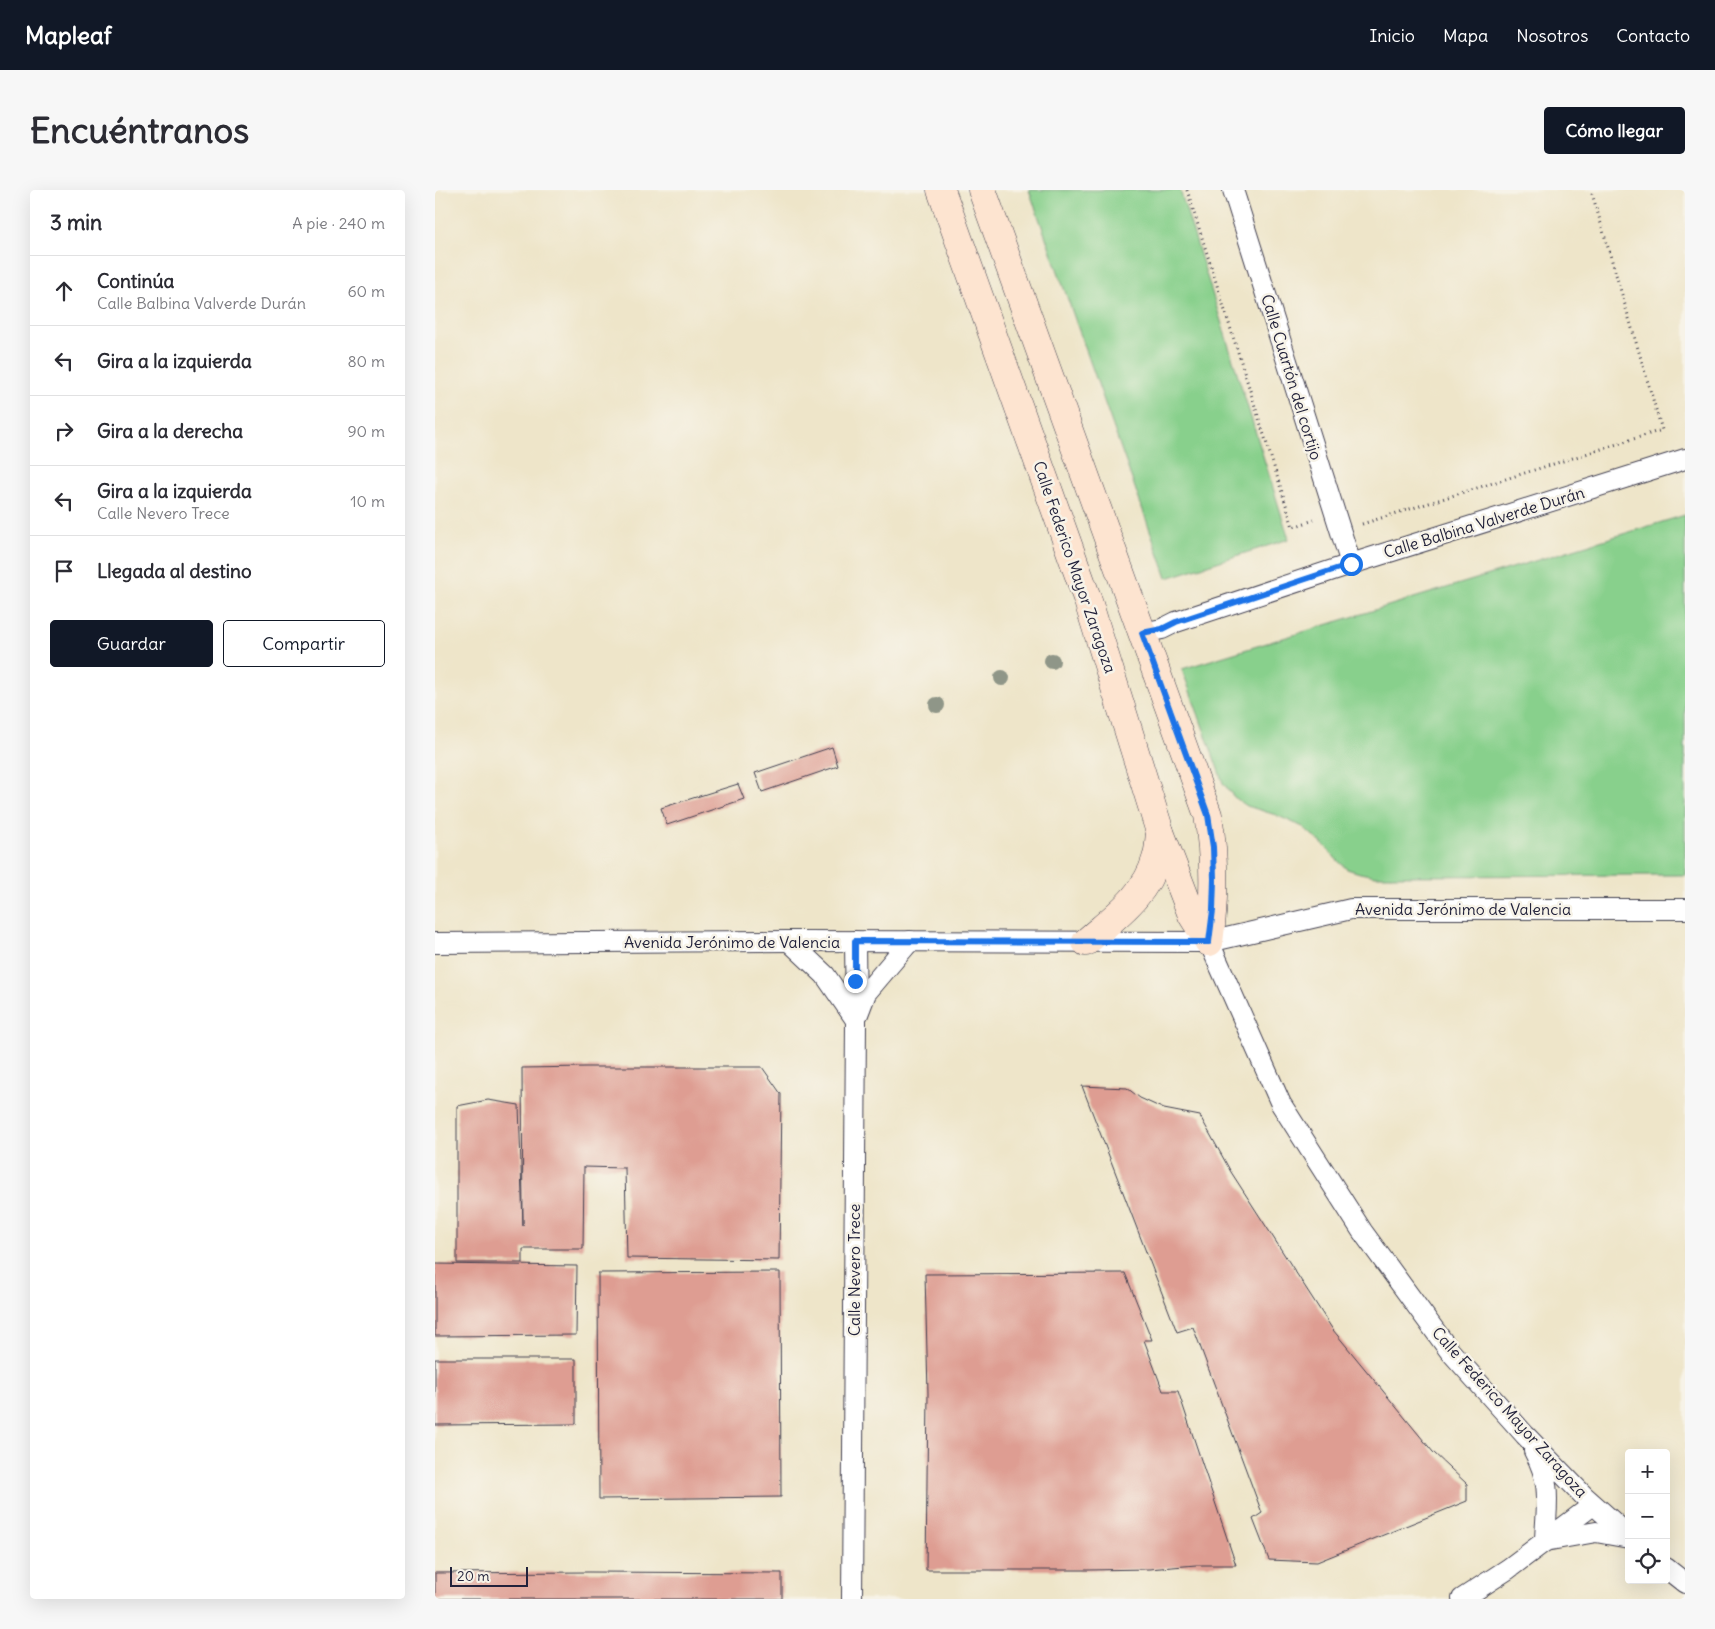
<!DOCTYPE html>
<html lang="es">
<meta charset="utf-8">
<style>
body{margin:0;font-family:Delius,sans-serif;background:#f7f7f7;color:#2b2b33}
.controls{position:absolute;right:15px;bottom:15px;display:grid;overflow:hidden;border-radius:5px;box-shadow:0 5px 20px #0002}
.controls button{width:45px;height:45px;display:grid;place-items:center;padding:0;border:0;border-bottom:1px solid #e1e1e2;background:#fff;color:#2b2b33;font:25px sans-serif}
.scale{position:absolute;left:15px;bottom:12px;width:78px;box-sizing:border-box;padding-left:5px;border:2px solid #22223b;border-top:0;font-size:14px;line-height:18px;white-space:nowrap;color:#22223b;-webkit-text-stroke:4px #f7f3e8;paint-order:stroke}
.stop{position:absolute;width:15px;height:15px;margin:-11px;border:4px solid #1a73e8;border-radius:50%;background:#fff}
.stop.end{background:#1a73e8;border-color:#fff;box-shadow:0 1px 5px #0008}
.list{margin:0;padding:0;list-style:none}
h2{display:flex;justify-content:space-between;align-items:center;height:65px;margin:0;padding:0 20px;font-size:21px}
h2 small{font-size:16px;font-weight:400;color:#7c7c81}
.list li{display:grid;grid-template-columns:32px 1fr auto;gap:15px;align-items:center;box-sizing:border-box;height:70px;padding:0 20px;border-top:1px solid #e1e1e2}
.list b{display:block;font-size:19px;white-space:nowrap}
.list p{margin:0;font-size:16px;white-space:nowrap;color:#7c7c81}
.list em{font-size:16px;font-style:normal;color:#7c7c81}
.actions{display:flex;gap:10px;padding:15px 20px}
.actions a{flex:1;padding:11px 0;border:1px solid #111827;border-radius:5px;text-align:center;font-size:18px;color:#111827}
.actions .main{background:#111827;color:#fff}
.icon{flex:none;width:28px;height:28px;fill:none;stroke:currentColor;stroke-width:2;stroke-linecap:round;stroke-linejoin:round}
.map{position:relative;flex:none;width:1250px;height:1409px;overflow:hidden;border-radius:5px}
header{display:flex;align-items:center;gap:30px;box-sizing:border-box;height:70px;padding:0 25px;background:#111827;color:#fff}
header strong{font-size:24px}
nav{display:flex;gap:28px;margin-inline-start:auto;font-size:18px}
.intro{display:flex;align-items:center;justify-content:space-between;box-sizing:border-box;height:120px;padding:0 30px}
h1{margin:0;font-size:35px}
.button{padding:12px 22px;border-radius:5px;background:#111827;color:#fff;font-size:18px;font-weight:700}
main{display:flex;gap:30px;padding:0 30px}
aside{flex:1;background:#fff;border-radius:5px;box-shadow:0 5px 20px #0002}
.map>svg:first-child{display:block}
.green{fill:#88d08c;stroke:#557964}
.building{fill:#de9d92}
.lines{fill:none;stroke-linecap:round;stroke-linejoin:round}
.minor-casing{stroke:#413f50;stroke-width:22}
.secondary-casing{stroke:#413f50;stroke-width:29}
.path{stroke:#413f50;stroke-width:3;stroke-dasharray:1 4;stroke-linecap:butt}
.minor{stroke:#fff;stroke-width:20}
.secondary{stroke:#fde4d0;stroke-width:28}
.tree{fill:#8f9688}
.route{stroke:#1a73e8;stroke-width:6}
.labels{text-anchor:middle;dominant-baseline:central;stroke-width:5;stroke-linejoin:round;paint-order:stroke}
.street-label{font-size:16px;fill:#22223b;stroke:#f7f3e8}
</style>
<header>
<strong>Mapleaf</strong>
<nav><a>Inicio</a><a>Mapa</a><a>Nosotros</a><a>Contacto</a></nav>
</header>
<div class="intro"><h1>Encuéntranos</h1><a class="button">Cómo llegar</a></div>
<main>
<aside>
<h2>3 min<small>A pie · 240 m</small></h2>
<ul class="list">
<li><svg class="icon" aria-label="ahead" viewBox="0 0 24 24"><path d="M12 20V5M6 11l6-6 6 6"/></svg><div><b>Continúa</b><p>Calle Balbina Valverde Durán</p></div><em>60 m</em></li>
<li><svg class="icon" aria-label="left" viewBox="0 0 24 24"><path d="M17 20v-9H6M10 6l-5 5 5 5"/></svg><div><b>Gira a la izquierda</b></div><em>80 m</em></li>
<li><svg class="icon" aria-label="right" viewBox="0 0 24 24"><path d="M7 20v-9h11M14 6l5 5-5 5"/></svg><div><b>Gira a la derecha</b></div><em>90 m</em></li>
<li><svg class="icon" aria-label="left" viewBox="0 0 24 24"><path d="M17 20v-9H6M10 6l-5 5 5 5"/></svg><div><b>Gira a la izquierda</b><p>Calle Nevero Trece</p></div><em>10 m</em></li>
<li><svg class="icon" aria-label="arrive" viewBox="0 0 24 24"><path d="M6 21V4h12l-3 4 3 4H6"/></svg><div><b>Llegada al destino</b></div></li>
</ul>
<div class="actions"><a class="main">Guardar</a><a>Compartir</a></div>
</aside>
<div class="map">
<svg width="1250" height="1409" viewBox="0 0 1250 1409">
<rect width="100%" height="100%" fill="#f7f3e8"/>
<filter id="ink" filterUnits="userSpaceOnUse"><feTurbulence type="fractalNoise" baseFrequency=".02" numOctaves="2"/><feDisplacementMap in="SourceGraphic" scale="10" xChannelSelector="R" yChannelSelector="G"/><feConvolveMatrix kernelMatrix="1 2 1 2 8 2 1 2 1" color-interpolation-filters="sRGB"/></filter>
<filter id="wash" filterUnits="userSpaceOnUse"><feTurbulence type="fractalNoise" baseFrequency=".0096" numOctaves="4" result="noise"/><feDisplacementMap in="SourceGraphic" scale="20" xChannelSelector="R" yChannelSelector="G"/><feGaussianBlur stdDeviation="1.12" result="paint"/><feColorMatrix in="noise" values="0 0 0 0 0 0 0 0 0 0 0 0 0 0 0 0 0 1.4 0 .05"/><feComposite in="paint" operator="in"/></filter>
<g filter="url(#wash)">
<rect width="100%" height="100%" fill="#eee5c9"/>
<g class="green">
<path d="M 594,0 L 745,0 L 854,349 L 732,388 Z"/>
<path d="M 1250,325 L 1250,685 L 940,686 L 925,683 L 912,679 L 901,669 L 891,657 L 868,637 L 841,625 L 812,616 L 799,607 L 788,593 L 747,479 Z"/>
</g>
<g id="blocks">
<g class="building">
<path d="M 397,557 L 403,576 L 327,602 L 320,583 Z"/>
<path d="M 303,594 L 309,609 L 232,635 L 226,618 Z"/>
<path d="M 150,877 L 327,877 L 346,904 L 344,1070 L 192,1068 L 190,978 L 149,977 L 148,1059 L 88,1059 L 88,1073 L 22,1073 L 22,916 L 53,910 L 84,915 L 88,1036 L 87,878 Z"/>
<path d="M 647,896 L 692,898 L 705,908 L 729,919 L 765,926 L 796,982 L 898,1140 L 998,1262 L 1032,1294 L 1032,1311 L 882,1372 L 834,1370 L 818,1329 L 827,1323 L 758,1137 L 742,1142 Z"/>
<path d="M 0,1074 L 142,1076 L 141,1145 L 0,1146 Z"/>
<path d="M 345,1082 L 346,1307 L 164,1309 L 163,1083 Z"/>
<path d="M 690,1083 L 717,1150 L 709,1150 L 728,1201 L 743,1201 L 801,1375 L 761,1375 L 714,1379 L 654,1380 L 491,1380 L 493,1203 L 490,1084 Z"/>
<path d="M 0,1169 L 141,1169 L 141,1234 L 0,1235 Z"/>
<path d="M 154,1382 L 347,1383 L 347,1409 L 0,1409 L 0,1383 Z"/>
</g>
</g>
</g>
<g filter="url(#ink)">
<use href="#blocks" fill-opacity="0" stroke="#413f50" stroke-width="1"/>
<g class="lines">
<defs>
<g id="minor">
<path d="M 798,0 L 916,374"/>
<path d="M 707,443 L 727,439 L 741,432 L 916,374 L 1250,269"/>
<path d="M 354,751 L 390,785 L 421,830"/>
<path d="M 774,752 L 846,914 L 927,1041 L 1014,1160 L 1090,1245 L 1149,1306 L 1194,1346"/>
<path d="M 0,753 L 354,751 L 774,752 L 916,719 L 1250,719"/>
<path d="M 423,824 L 431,803 L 475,751"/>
<path d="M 1099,1261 C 1118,1296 1111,1315 1110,1351 L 1161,1342 L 1194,1348"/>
<path d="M 1231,1378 L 1250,1393"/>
<path d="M 417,1409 L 421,830 L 420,751"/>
<path d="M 1027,1409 L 1073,1379 L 1158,1315"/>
</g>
<g id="secondary">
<path d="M 506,0 L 652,408 L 725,642 L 757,725 L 774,752"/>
<path d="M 547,0 L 773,625 C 780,668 780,709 774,752"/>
<path d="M 651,752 C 678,728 711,706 721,669 C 724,661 724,651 725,642"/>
</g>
</defs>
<use href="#minor" class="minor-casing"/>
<use href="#secondary" class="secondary-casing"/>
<g class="path">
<path d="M 752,0 L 858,337 L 879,330"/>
<path d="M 927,334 L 1227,240 L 1156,0"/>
</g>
<use href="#minor" class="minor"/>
<use href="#secondary" class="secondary"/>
</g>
<g class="tree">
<circle cx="617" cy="471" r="8"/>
<circle cx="567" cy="488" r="8"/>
<circle cx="502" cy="515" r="8"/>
</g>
</g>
<g class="lines" filter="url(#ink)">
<path class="route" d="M 420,791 L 420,751 L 774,752 L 778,720 L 779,689 L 778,657 L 773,625 L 707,443 L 727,439 L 741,432 L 916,374"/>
</g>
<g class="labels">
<g class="street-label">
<text transform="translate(857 187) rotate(73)">Calle Cuartón del cortijo</text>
<text transform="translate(1049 332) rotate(-17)">Calle Balbina Valverde Durán</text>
<text transform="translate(640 377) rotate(71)">Calle Federico Mayor Zaragoza</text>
<text x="1028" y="719">Avenida Jerónimo de Valencia</text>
<text x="297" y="752">Avenida Jerónimo de Valencia</text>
<text transform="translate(419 1080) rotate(-90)">Calle Nevero Trece</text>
<text transform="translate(1075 1222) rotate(48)">Calle Federico Mayor Zaragoza</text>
</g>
</g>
</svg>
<div class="controls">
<button>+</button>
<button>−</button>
<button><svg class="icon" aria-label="locate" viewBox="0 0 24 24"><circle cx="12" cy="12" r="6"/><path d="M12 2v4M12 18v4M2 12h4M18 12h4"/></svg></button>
</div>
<div class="scale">20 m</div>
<div class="stop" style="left:916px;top:374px"></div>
<div class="stop end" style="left:420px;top:791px"></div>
</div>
</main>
